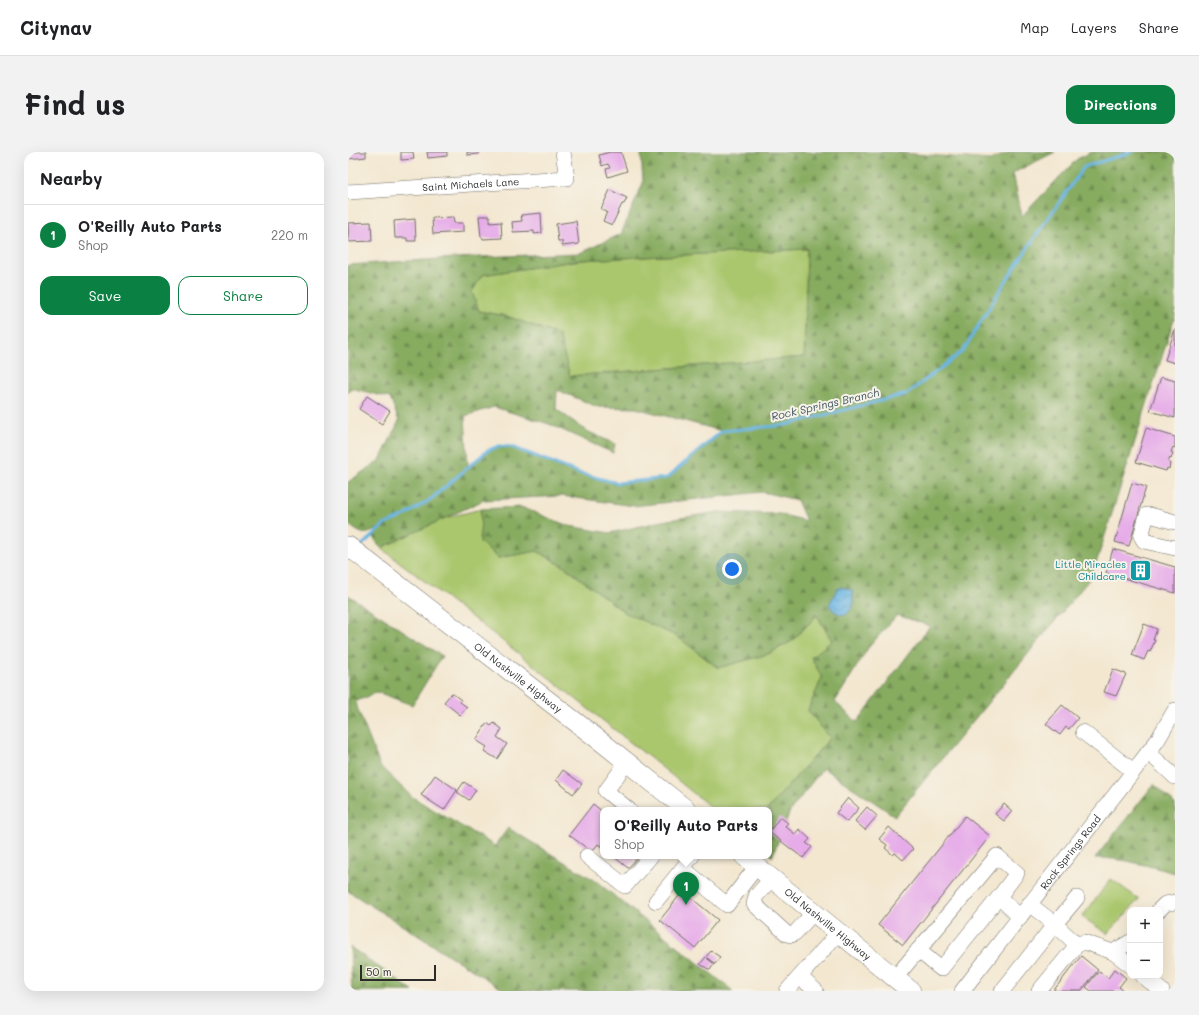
<!DOCTYPE html>
<meta charset="utf-8">
<style>
body{margin:0;font-family:Mali,sans-serif;background:#f2f2f2;color:#202124}
.controls{position:absolute;right:12px;bottom:12px;display:grid;overflow:hidden;border-radius:8px;box-shadow:0 4px 16px #0002}
.controls button{width:36px;height:36px;display:grid;place-items:center;padding:0;border:0;border-bottom:1px solid #e0e0e0;background:#fff;color:#202124;font:20px sans-serif}
.scale{position:absolute;left:12px;bottom:10px;width:76px;box-sizing:border-box;padding-left:4px;border:2px solid #2b2b2b;border-top:0;font-size:11px;line-height:14px;white-space:nowrap;color:#2b2b2b;-webkit-text-stroke:3px #f7f3e8;paint-order:stroke}
.you{position:absolute;left:384px;top:417px;width:14px;height:14px;margin:-10px;border:3px solid #fff;border-radius:50%;background:#1a73e8;box-shadow:0 0 0 6px #1a73e833}
.badge{display:grid;place-items:center;width:26px;height:26px;border-radius:50%;background:#0b8043;color:#fff;font-size:13px;font-weight:700}
.pin{position:absolute;translate:-50% -33px;filter:drop-shadow(0 1px 2px #0008)}
.pin::after{content:'';position:absolute;top:21px;width:14px;height:12px;background:inherit;clip-path:polygon(0 0,100% 0,50% 100%)}
.popup{position:absolute;left:252px;top:655px;width:172px;height:52px;box-sizing:border-box;display:grid;place-content:center;border-radius:8px;background:#fff;filter:drop-shadow(0 1px 3px #0005);font-size:13px;white-space:nowrap;color:#757577}
.popup b{font-size:15px;color:#202124}
.popup::after{content:'';position:absolute;left:50%;top:100%;margin-left:-8px;border:8px solid transparent;border-top-color:#fff}
.list{margin:0;padding:0;list-style:none}
h2{display:flex;justify-content:space-between;align-items:center;height:52px;margin:0;padding:0 16px;font-size:17px}
h2 small{font-size:13px;font-weight:400;color:#757577}
.list li{display:grid;grid-template-columns:26px 1fr auto;gap:12px;align-items:center;box-sizing:border-box;height:60px;padding:0 16px;border-top:1px solid #e0e0e0}
.list b{display:block;font-size:15px;white-space:nowrap}
.list p{margin:0;font-size:13px;white-space:nowrap;color:#757577}
.list em{font-size:13px;font-style:normal;color:#757577}
.actions{display:flex;gap:8px;padding:12px 16px}
.actions a{flex:1;padding:9px 0;border:1px solid #0b8043;border-radius:12px;text-align:center;font-size:14px;color:#0b8043}
.actions .main{background:#0b8043;color:#fff}
.map{position:relative;flex:none;width:827px;height:839px;overflow:hidden;border-radius:12px}
header{display:flex;align-items:center;gap:24px;box-sizing:border-box;height:56px;padding:0 20px;background:#fff;border-bottom:1px solid #e0e0e0}
header strong{font-size:19px}
nav{display:flex;gap:22px;margin-inline-start:auto;font-size:14px}
.intro{display:flex;align-items:center;justify-content:space-between;box-sizing:border-box;height:96px;padding:0 24px}
h1{margin:0;font-size:28px}
.button{padding:10px 18px;border-radius:12px;background:#0b8043;color:#fff;font-size:14px;font-weight:700}
main{display:flex;gap:24px;padding:0 24px}
aside{flex:1;background:#fff;border-radius:12px;box-shadow:0 4px 16px #0002}
.map>svg:first-child{display:block}
.green{fill:#aac76e;stroke:#6a794c}
.forest{fill:url(#forest-firs);stroke:#596c46;fill-rule:evenodd}
.water{fill:url(#water-waves);stroke:#4b7088}
.lines{fill:none;stroke-linecap:round;stroke-linejoin:round}
.stream{stroke:#6bb6e4;stroke-width:3}
.building{fill:#e6ace9}
.minor-casing{stroke:#716d65;stroke-width:16}
.major-casing{stroke:#716d65;stroke-width:20}
.minor{stroke:#fff;stroke-width:15}
.major{stroke:#fff;stroke-width:19}
.labels{text-anchor:middle;dominant-baseline:central;stroke-width:4;stroke-linejoin:round;paint-order:stroke}
.street-label{font-size:10px;fill:#2b2b2b;stroke:#f7f3e8}
.culture-label{font-size:10px;fill:#0d838f;stroke:#f7f3e8;text-anchor:end}
.water-label{font-size:11px;font-style:italic;fill:#3e5562;stroke:#f7f3e8}
</style>
<header>
<strong>Citynav</strong>
<nav><a>Map</a><a>Layers</a><a>Share</a></nav>
</header>
<div class="intro"><h1>Find us</h1><a class="button">Directions</a></div>
<main>
<aside>
<h2>Nearby<small></small></h2>
<ul class="list">
<li><span class="badge">1</span><div><b>O'Reilly Auto Parts</b><p>Shop</p></div><em>220 m</em></li>
</ul>
<div class="actions"><a class="main">Save</a><a>Share</a></div>
</aside>
<div class="map">
<svg width="827" height="839" viewBox="0 0 827 839">
<defs>
<pattern id="forest-firs" width="22" height="20" patternUnits="userSpaceOnUse"><rect width="22" height="20" fill="#87ac61"/><path d="M5 1l3.5 6h-7zM16 11l3.5 6h-7z" fill="#6f8c50"/></pattern>
<pattern id="water-waves" width="16" height="10" patternUnits="userSpaceOnUse"><rect width="16" height="10" fill="#6bb6e4"/><path d="M0 5q4-4 8 0t8 0" fill="none" stroke="#5894b9"/></pattern>
</defs>
<rect width="100%" height="100%" fill="#f7f3e8"/>
<filter id="ink" filterUnits="userSpaceOnUse"><feTurbulence type="fractalNoise" baseFrequency=".025" numOctaves="2"/><feDisplacementMap in="SourceGraphic" scale="8" xChannelSelector="R" yChannelSelector="G"/><feConvolveMatrix kernelMatrix="1 2 1 2 8 2 1 2 1" color-interpolation-filters="sRGB"/></filter>
<filter id="wash" filterUnits="userSpaceOnUse"><feTurbulence type="fractalNoise" baseFrequency=".012" numOctaves="4" result="noise"/><feDisplacementMap in="SourceGraphic" scale="16" xChannelSelector="R" yChannelSelector="G"/><feGaussianBlur stdDeviation="0.9" result="paint"/><feColorMatrix in="noise" values="0 0 0 0 0 0 0 0 0 0 0 0 0 0 0 0 0 1.4 0 .05"/><feComposite in="paint" operator="in"/></filter>
<g filter="url(#wash)">
<rect width="100%" height="100%" fill="#f3e7d0"/>
<g class="green">
<path d="M 459,97 L 457,205 L 221,224 L 211,183 L 158,164 L 131,159 L 124,140 L 134,123 L 233,108 Z"/>
<path d="M 133,357 L 132,390 L 150,406 L 189,399 L 218,416 L 276,460 L 330,485 L 370,516 L 420,502 L 444,489 L 469,463 L 484,489 L 474,526 L 460,558 L 482,586 L 419,658 L 366,658 L 311,613 L 156,490 L 33,396 L 97,366 Z"/>
<path d="M 763,727 L 791,747 L 760,782 L 734,765 Z"/>
</g>
<g class="forest">
<path d="M 293,0 L 541,0 L 643,8 L 662,0 L 707,0 L 665,21 L 674,64 L 729,7 L 744,0 L 827,0 L 827,164 L 744,424 L 547,664 L 475,616 L 442,659 L 424,705 L 421,702 L 421,658 L 419,658 L 482,586 L 460,558 L 474,526 L 463,505 L 484,489 L 469,463 L 444,489 L 420,502 L 370,516 L 330,485 L 276,460 L 219,416 L 189,399 L 151,406 L 132,390 L 133,357 L 173,355 L 221,374 L 262,381 L 314,369 L 370,360 L 432,362 L 458,369 L 449,348 L 414,340 L 286,354 L 214,344 L 136,348 L 33,396 L 24,384 L 34,375 C 17,383 16,385 0,372 L 0,330 L 32,308 L 51,269 L 42,246 L 3,236 L 0,240 L 0,113 L 107,106 L 232,101 L 273,82 L 295,31 ZM 459,97 L 456,205 L 222,224 L 211,183 L 158,164 L 131,159 L 124,140 L 134,123 L 233,108 ZM 209,238 L 250,255 L 288,256 L 374,279 L 319,326 L 269,331 L 231,321 L 164,295 L 151,294 L 139,299 L 120,314 L 117,264 L 146,255 L 201,272 L 265,301 L 267,292 L 239,279 L 208,257 ZM 549,463 L 582,474 L 509,570 L 487,550 L 520,496 Z"/>
<path d="M 0,443 L 94,504 L 64,553 L 29,540 L 7,550 L 32,614 L 64,645 L 147,694 L 160,676 L 248,729 L 385,839 L 157,839 L 0,739 Z"/>
<path d="M 806,632 L 827,652 L 827,721 C 799,714 777,706 747,706 Z"/>
<path d="M 2,795 L 65,839 L 4,839 Z"/>
</g>
<path class="water" d="M 494,435 L 505,439 L 505,455 L 498,463 C 491,463 485,459 481,453 L 489,437 Z"/>
<g class="lines">
<path class="stream" d="M 12,395 L 36,373 L 58,363 L 83,347 L 139,299 L 151,294 L 164,295 L 231,321 L 269,331 L 319,326 L 374,279 L 437,273 L 559,242 L 615,199 L 652,138 L 687,85 L 736,15 L 784,0"/>
</g>
<g id="blocks">
<g class="building">
<path d="M 0,0 L 18,0 L 18,5 L 0,7 Z"/>
<path d="M 53,0 L 65,0 L 66,7 L 53,8 Z"/>
<path d="M 79,0 L 99,0 L 99,4 L 80,6 Z"/>
<path d="M 119,0 L 131,0 L 131,2 L 119,3 Z"/>
<path d="M 262,0 L 273,0 L 279,19 L 260,25 L 258,17 L 262,16 L 260,12 L 254,14 L 251,3 Z"/>
<path d="M 262,38 L 279,46 L 276,52 L 274,52 L 264,73 L 255,69 L 259,60 L 253,57 Z"/>
<path d="M 193,61 L 194,81 L 186,82 L 186,79 L 165,80 L 164,70 L 174,69 L 173,63 Z"/>
<path d="M 131,64 L 142,64 L 142,71 L 153,70 L 154,86 L 135,87 L 134,85 L 133,85 Z"/>
<path d="M 105,65 L 106,71 L 115,71 L 115,80 L 85,82 L 84,66 Z"/>
<path d="M 67,67 L 68,89 L 59,89 L 59,86 L 47,86 L 46,69 Z"/>
<path d="M 228,69 L 231,92 L 214,94 L 214,89 L 210,89 L 208,72 Z"/>
<path d="M 23,70 L 24,89 L 1,90 L 0,71 Z"/>
<path d="M 827,177 L 827,211 L 817,208 Z"/>
<path d="M 813,225 L 827,229 L 827,266 L 802,259 Z"/>
<path d="M 19,244 L 42,259 L 34,272 L 11,257 Z"/>
<path d="M 798,276 L 827,285 L 827,296 L 825,295 L 823,300 L 825,301 L 823,307 L 822,306 L 820,310 L 822,311 L 821,317 L 819,316 L 818,319 L 788,310 Z"/>
<path d="M 784,331 L 798,335 L 781,394 L 767,390 Z"/>
<path d="M 765,397 L 827,415 L 827,441 L 758,421 Z"/>
<path d="M 796,472 L 809,477 L 805,488 L 807,488 L 802,500 L 800,499 L 796,508 L 784,503 Z"/>
<path d="M 765,517 L 778,522 L 768,544 L 756,540 Z"/>
<path d="M 104,541 L 113,548 L 112,550 L 119,555 L 112,563 L 96,550 Z"/>
<path d="M 714,553 L 730,566 L 721,577 L 718,575 L 712,583 L 698,572 Z"/>
<path d="M 139,571 L 143,574 L 146,571 L 154,577 L 149,585 L 159,592 L 149,607 L 136,599 L 139,595 L 128,588 Z"/>
<path d="M 215,618 L 234,632 L 225,642 L 208,628 Z"/>
<path d="M 87,623 L 109,638 L 96,658 L 73,643 Z"/>
<path d="M 116,630 L 128,638 L 121,648 L 109,640 Z"/>
<path d="M 500,646 L 511,656 L 499,670 L 488,661 Z"/>
<path d="M 245,652 L 255,660 L 255,696 L 250,692 L 244,700 L 221,683 Z"/>
<path d="M 656,652 L 664,659 L 656,669 L 647,662 Z"/>
<path d="M 519,655 L 529,664 L 517,678 L 507,669 Z"/>
<path d="M 617,664 L 642,684 L 555,793 L 530,773 Z"/>
<path d="M 432,665 L 440,671 L 437,674 L 447,682 L 451,677 L 462,687 L 458,691 L 464,695 L 455,706 L 421,680 Z"/>
<path d="M 541,675 L 565,697 L 555,708 L 547,701 L 545,703 L 537,696 L 539,693 L 531,687 Z"/>
<path d="M 265,704 L 291,704 L 280,716 Z"/>
<path d="M 335,739 L 370,768 L 347,796 L 312,768 Z"/>
<path d="M 363,799 L 372,805 L 367,812 L 359,806 L 366,812 L 362,818 L 352,812 Z"/>
<path d="M 733,804 L 750,818 L 733,839 L 705,839 Z"/>
<path d="M 767,817 L 778,826 L 771,835 L 776,839 L 743,839 L 738,835 L 751,819 L 760,826 Z"/>
</g>
</g>
</g>
<g filter="url(#ink)">
<use href="#blocks" fill-opacity="0" stroke="#716d65" stroke-width="1"/>
<g class="lines">
<defs>
<g id="minor">
<path id="s1" d="M 0,40 L 219,26 L 215,0"/>
<path d="M 827,370 L 802,363 L 799,363 L 793,384 L 796,389 L 827,396"/>
<path d="M 735,580 L 785,619"/>
<path d="M 800,600 L 827,625"/>
<path d="M 279,610 L 258,639 L 281,658"/>
<path d="M 239,704 L 277,734 L 303,704"/>
<path d="M 344,704 L 335,716 L 379,753 L 409,714"/>
<path d="M 424,726 L 408,744 L 406,752 L 439,782 L 443,783 L 447,781 L 466,760"/>
<path d="M 308,749 L 335,716"/>
<path d="M 681,752 L 707,772 L 729,746"/>
<path d="M 811,758 L 817,752 L 827,750"/>
<path d="M 570,798 L 593,817 L 651,745"/>
<path d="M 765,800 L 782,813"/>
<path d="M 795,824 L 814,839"/>
<path d="M 452,825 L 468,839"/>
<path d="M 547,826 L 649,704 L 669,721 L 651,745 L 672,765"/>
<path d="M 439,839 L 491,780"/>
<path id="s2" d="M 614,839 L 809,589 L 827,558"/>
<path d="M 654,839 L 707,772 L 729,793"/>
<path d="M 691,839 L 729,793 L 736,790 L 765,800 L 782,790"/>
</g>
<g id="major">
<path id="s3" d="M 0,394 L 255,591 L 339,658"/>
<path id="s4" d="M 396,704 L 563,839"/>
</g>
</defs>
<use href="#minor" class="minor-casing"/>
<use href="#major" class="major-casing"/>
<use href="#minor" class="minor"/>
<use href="#major" class="major"/>
</g>
</g>
<defs>
<symbol id="building-square" viewBox="-11 -11 22 22"><rect x="-9" y="-9" width="18" height="18" rx="4" fill="#0f9aa8" stroke="#f7f3e8"/><path d="M-4-6H4V6H1V3H-1V6H-4ZM-2.5-4.3h1.7v1.8h-1.7ZM.8-4.3h1.7v1.8H.8ZM-2.5-1h1.7V.8h-1.7ZM.8-1h1.7V.8H.8Z" fill="#fff"/></symbol>
</defs>
<g fill-rule="evenodd">
<use href="#building-square" x="780" y="406" width="25" height="25"/>
</g>
<g class="labels">
<g class="street-label">
<text stroke="none"><textPath href="#s1" startOffset="123">Saint Michaels Lane</textPath></text>
<text stroke="none"><textPath href="#s3" startOffset="215">Old Nashville Highway</textPath></text>
<text stroke="none"><textPath href="#s2" startOffset="176">Rock Springs Road</textPath></text>
<text stroke="none"><textPath href="#s4" startOffset="108">Old Nashville Highway</textPath></text>
</g>
<g class="culture-label">
<text x="778" y="412">Little Miracles<tspan x="778" dy="12">Childcare</tspan></text>
</g>
<g class="water-label">
<text transform="translate(477 252) rotate(-13)">Rock Springs Branch</text>
</g>
</g>
</svg>
<div class="controls">
<button>+</button>
<button>−</button>
</div>
<div class="scale">50 m</div>
<div class="you"></div>
<div class="pin badge" style="left:338px;top:753px">1</div>
<div class="popup"><b>O'Reilly Auto Parts</b>Shop</div>
</div>
</main>
